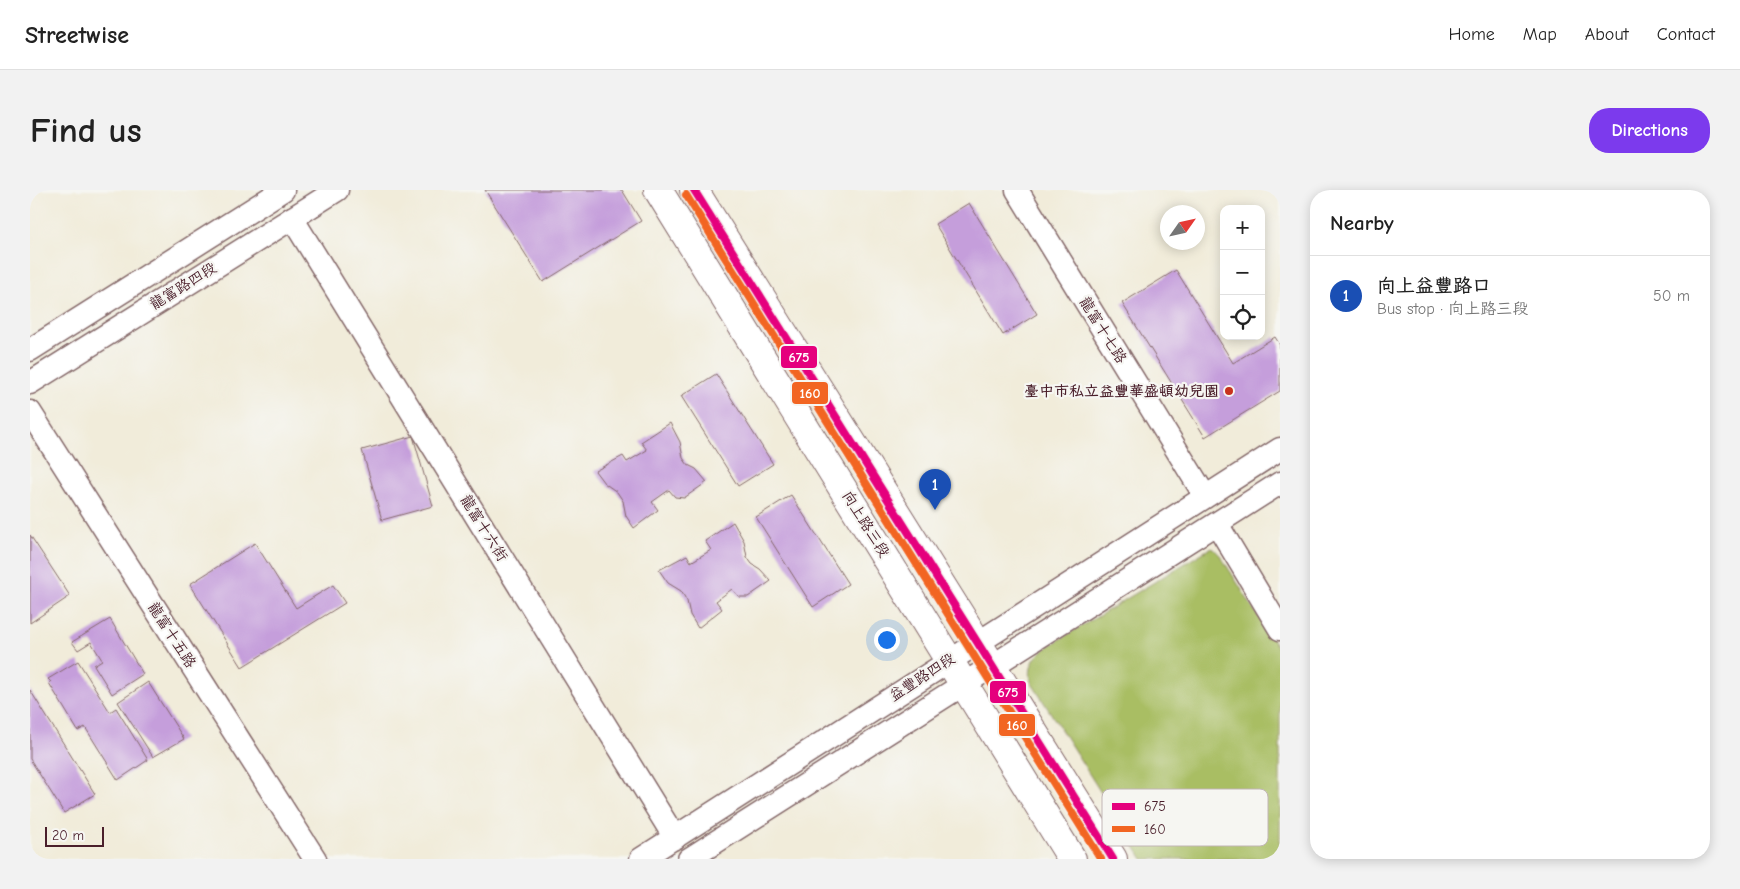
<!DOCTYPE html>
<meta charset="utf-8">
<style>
body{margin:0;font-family:"Comic Neue","LXGW WenKai TC",sans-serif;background:#f2f2f2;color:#222}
.controls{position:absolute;right:15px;top:15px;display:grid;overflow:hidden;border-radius:10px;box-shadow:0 2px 12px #0003}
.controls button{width:45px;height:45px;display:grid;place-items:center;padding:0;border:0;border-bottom:1px solid #e0e0e0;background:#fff;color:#222;font:25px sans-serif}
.compass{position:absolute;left:1130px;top:15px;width:45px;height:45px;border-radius:50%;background:#fff;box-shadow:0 2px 12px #0003;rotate:56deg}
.scale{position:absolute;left:15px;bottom:12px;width:59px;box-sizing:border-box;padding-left:5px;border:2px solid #4a1f2b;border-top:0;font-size:14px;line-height:18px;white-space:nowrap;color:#4a1f2b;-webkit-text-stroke:4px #f6f6f2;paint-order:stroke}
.you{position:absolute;left:856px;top:449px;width:18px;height:18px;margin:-12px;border:4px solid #fff;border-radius:50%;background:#1a73e8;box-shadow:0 0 0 8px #1a73e833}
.badge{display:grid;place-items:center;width:32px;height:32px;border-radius:50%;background:#7c3aed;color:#fff;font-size:16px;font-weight:700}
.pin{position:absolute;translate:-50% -41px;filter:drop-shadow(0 1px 2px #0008)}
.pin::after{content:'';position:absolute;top:26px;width:18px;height:15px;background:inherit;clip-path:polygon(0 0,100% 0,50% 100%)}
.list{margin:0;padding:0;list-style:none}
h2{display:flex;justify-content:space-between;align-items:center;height:65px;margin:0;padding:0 20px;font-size:21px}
h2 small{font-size:16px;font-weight:400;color:#767676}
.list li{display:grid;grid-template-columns:32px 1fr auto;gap:15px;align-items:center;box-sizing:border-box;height:80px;padding:0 20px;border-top:1px solid #e0e0e0}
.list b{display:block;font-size:19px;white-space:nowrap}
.list p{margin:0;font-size:16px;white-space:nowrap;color:#767676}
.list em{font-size:16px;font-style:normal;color:#767676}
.icon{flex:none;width:28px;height:28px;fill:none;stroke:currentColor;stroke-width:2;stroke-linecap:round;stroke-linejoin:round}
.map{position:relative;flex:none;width:1250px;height:669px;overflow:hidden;border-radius:20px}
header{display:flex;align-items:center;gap:30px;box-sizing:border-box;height:70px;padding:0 25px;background:#fff;border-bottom:1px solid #e0e0e0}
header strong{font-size:24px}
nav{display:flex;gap:28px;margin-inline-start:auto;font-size:18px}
.intro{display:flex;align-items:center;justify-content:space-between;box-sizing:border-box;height:120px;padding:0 30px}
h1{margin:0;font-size:35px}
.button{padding:12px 22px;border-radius:20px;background:#7c3aed;color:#fff;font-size:18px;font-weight:700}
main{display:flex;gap:30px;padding:0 30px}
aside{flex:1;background:#fff;border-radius:20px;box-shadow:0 2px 12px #0003}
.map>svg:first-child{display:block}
.green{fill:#a9be63;stroke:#7a6e47}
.building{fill:#c59edb}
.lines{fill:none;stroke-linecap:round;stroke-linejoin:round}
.minor-casing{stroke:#846768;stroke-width:25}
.major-casing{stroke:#846768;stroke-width:30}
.minor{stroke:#fff;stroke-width:22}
.major{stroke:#fff;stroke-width:28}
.bus-1-casing{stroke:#f6f6f2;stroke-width:11}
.bus-2-casing{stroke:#f6f6f2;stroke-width:11}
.bus-1{stroke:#e5007d;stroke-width:8}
.bus-2{stroke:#f26522;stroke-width:8}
.poi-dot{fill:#c8321e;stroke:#f6f6f2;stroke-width:2}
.labels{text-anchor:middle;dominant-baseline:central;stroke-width:4.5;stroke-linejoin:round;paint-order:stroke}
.street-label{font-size:15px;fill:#4a1f2b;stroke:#f6f6f2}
.poi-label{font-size:15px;font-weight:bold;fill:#4a1f2b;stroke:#f6f6f2;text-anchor:end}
.key{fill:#f6f6f2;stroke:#c2b6b6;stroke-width:1}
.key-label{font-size:14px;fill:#4a1f2b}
.line-badge{stroke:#f6f6f2;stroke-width:2}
.badge-label{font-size:14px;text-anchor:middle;font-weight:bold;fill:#fff}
</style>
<header>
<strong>Streetwise</strong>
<nav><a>Home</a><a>Map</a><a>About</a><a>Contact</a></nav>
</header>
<div class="intro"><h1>Find us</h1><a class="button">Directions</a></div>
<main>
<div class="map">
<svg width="1250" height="669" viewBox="0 0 1250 669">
<rect width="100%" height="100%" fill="#f6f6f2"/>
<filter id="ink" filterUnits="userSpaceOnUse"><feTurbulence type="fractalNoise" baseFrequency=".02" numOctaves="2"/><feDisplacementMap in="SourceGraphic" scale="10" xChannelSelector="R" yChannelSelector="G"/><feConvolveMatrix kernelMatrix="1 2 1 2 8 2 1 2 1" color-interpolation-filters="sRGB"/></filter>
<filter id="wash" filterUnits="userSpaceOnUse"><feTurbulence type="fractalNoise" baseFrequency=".0096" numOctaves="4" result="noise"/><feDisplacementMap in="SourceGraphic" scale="20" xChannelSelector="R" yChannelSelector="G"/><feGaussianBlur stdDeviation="1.12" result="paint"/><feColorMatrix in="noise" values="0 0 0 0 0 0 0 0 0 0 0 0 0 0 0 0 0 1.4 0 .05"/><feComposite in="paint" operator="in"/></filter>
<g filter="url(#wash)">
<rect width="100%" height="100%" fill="#f1ecda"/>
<path class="green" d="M 1182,357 L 1190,365 L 1250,461 L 1250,669 L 1113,669 L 1001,492 C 998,471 1006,465 1022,454 Z"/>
<g id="blocks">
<g class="building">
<path d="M 455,0 L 592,0 L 611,31 L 513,92 Z"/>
<path d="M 939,13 L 1007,124 L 973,145 L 905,34 Z"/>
<path d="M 1146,80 L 1203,173 L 1245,147 L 1250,155 L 1250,201 L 1175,247 L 1092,113 Z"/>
<path d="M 686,184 L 743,274 L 708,296 L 651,206 Z"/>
<path d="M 640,233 L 650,252 L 653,268 L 658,275 L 666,279 L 677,292 L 654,308 L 645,307 L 639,300 L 622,312 L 628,320 L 604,338 L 596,326 L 593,311 L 587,302 L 574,293 L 565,281 L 593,266 L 597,272 L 617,260 L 611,252 Z"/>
<path d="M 383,246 L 403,316 L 352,330 L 332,260 Z"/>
<path d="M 761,305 L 818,394 L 783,417 L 726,327 Z"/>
<path d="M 703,332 L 714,351 L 717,367 L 722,374 L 730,379 L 741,391 L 718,407 L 709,407 L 702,399 L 686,411 L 692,419 L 668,438 L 660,425 L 657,411 L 651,401 L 638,393 L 629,380 L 657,365 L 661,372 L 681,360 L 675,351 Z"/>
<path d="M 0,345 L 40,406 L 0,433 Z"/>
<path d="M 225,353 L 266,418 L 303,395 L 315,413 L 212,477 L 160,394 Z"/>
<path d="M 80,429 L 113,484 L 82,504 L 64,475 L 72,470 L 61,452 L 48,460 L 42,452 Z"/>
<path d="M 48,471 L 80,522 L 86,518 L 118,570 L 88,590 L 55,537 L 48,541 L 19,493 L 21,492 L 18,489 Z"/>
<path d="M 118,492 L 154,549 L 123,567 L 88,512 Z"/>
<path d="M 0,500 L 65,604 L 34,623 L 0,569 Z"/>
</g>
</g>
</g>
<g filter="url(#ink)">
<use href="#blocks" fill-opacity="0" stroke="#846768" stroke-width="1"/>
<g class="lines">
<defs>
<g id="minor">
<path d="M 987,0 L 1175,306"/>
<path d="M 262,28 L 645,648"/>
<path d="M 0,160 L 253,0"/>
<path d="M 0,193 L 307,0"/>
<path d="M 0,222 L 285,669"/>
<path d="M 1187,334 L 1250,439"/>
<path d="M 611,669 L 1250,259"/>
<path d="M 659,669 L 1250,293"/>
</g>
<g id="major">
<path d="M 628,0 L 1042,669"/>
<path d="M 664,0 L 1083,669"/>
</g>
</defs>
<use href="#minor" class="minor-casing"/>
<use href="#major" class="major-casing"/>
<use href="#minor" class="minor"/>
<use href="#major" class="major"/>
<defs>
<path id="bus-1" d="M 664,0 L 1083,669"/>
<path id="bus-2" d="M 656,5 L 1071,669"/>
</defs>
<use href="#bus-1" class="bus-1-casing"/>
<use href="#bus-2" class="bus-2-casing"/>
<use href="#bus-1" class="bus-1"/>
<use href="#bus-2" class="bus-2"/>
</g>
</g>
<circle class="poi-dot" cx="1199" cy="201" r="5"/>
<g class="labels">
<g class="street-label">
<text transform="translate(153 96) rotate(-32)">龍富路四段</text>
<text transform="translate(1073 140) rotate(58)">龍富十七路</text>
<text transform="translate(836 334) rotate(58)">向上路三段</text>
<text transform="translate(454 338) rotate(58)">龍富十六街</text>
<text transform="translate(142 445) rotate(57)">龍富十五路</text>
<text transform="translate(892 487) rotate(-33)">益豐路四段</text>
</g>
<g class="poi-label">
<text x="1189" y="201">臺中市私立益豐華盛頓幼兒園</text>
</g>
</g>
<rect x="1072" y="599" width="166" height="57" rx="8" class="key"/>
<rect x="1082" y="613" width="23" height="7" fill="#e5007d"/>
<rect x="1082" y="636" width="23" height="6" fill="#f26522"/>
<g class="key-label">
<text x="1114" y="621">675</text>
<text x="1114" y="644">160</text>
</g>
<g class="line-badge">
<rect x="750" y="155" width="38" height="24" rx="5" fill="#e5007d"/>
<rect x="761" y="191" width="38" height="24" rx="5" fill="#f26522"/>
<rect x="959" y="490" width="38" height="24" rx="5" fill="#e5007d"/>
<rect x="968" y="523" width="38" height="24" rx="5" fill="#f26522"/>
</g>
<g class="badge-label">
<text x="769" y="172">675</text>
<text x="780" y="208">160</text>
<text x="978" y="507">675</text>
<text x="987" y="540">160</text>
</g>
</svg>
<div class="controls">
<button>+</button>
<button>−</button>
<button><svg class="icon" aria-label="locate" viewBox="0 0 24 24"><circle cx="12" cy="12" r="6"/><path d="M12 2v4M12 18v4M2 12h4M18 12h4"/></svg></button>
</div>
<svg class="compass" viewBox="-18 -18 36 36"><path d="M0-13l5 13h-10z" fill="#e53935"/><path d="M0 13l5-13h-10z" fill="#767676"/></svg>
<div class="scale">20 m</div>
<div class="you"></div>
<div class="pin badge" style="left:905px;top:320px;background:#1a4fb4">1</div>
</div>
<aside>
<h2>Nearby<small></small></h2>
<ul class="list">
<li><span class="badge" style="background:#1a4fb4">1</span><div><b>向上益豐路口</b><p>Bus stop · 向上路三段</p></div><em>50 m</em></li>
</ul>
</aside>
</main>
